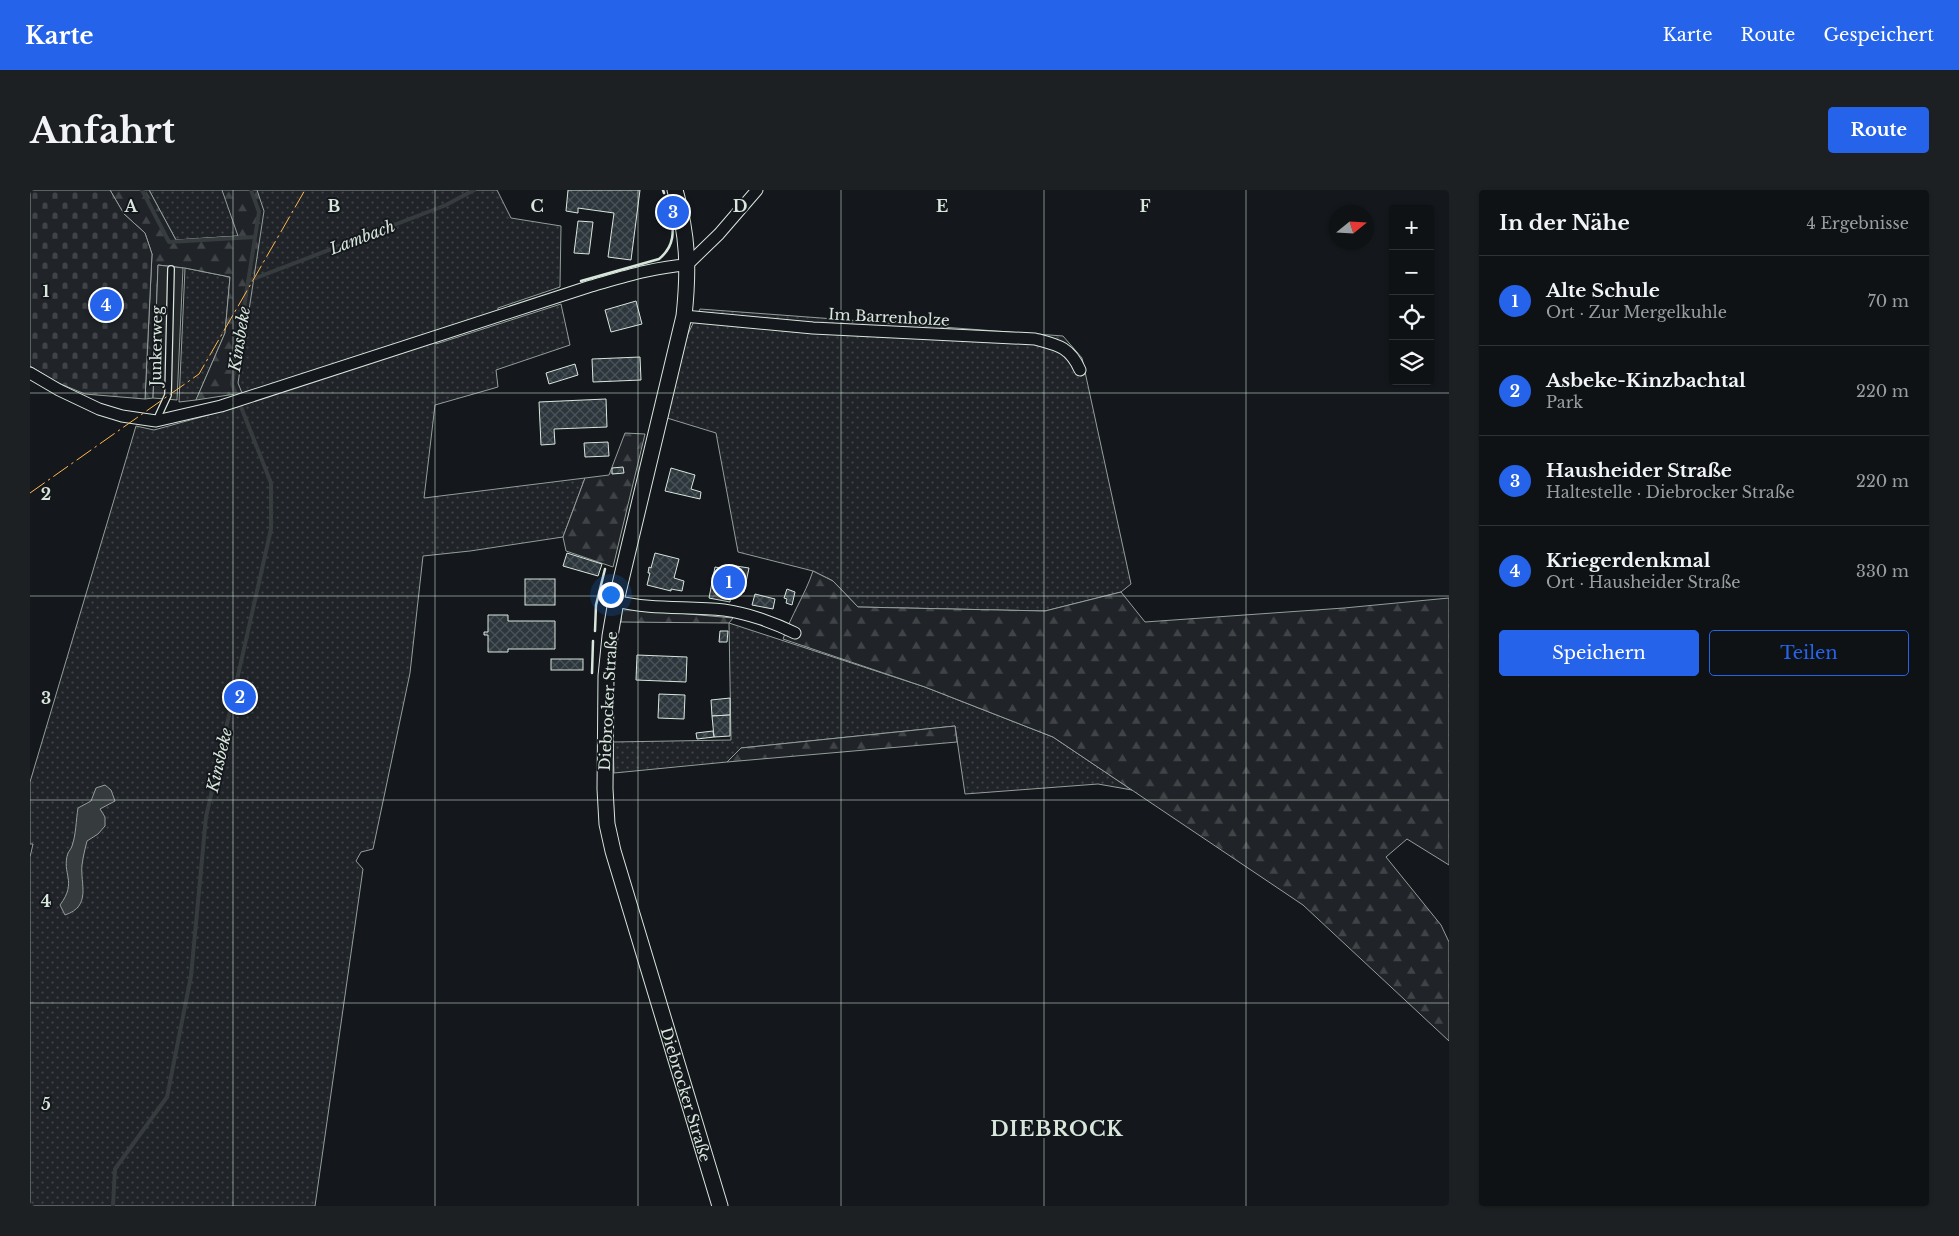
<!DOCTYPE html>
<html lang="de">
<meta charset="utf-8">
<style>
body{margin:0;font-family:"Libre Baskerville",serif;background:#1d2022;color:#f1f3f6}
.controls{position:absolute;right:15px;top:15px;display:grid;overflow:hidden;border-radius:5px;box-shadow:0 1px 4px #0004}
.controls button{width:45px;height:45px;display:grid;place-items:center;padding:0;border:0;border-bottom:1px solid #2f3234;background:#0f1215;color:#f1f3f6;font:25px sans-serif}
.compass{position:absolute;left:1299px;top:15px;width:45px;height:45px;border-radius:50%;background:#0f1215;box-shadow:0 1px 4px #0004;rotate:72deg}
.you{position:absolute;left:580px;top:404px;width:18px;height:18px;margin:-12px;border:4px solid #fff;border-radius:50%;background:#1a73e8;box-shadow:0 0 0 8px #1a73e833}
.badge{display:grid;place-items:center;width:32px;height:32px;border-radius:50%;background:#2563eb;color:#fff;font-size:16px;font-weight:700}
.pin{position:absolute;translate:-50% -50%;border:2px solid #fff;box-shadow:0 1px 5px #0006}
.list{margin:0;padding:0;list-style:none}
h2{display:flex;justify-content:space-between;align-items:center;height:65px;margin:0;padding:0 20px;font-size:21px}
h2 small{font-size:16px;font-weight:400;color:#9b9ea0}
.list li{display:grid;grid-template-columns:32px 1fr auto;gap:15px;align-items:center;box-sizing:border-box;height:90px;padding:0 20px;border-top:1px solid #2f3234}
.list b{display:block;font-size:19px;white-space:nowrap}
.list p{margin:0;font-size:16px;white-space:nowrap;color:#9b9ea0}
.list em{font-size:16px;font-style:normal;color:#9b9ea0}
.actions{display:flex;gap:10px;padding:15px 20px}
.actions a{flex:1;padding:11px 0;border:1px solid #2563eb;border-radius:5px;text-align:center;font-size:18px;color:#2563eb}
.actions .main{background:#2563eb;color:#fff}
.icon{flex:none;width:28px;height:28px;fill:none;stroke:currentColor;stroke-width:2;stroke-linecap:round;stroke-linejoin:round}
.map{position:relative;flex:none;width:1419px;height:1016px;overflow:hidden;border-radius:5px}
header{display:flex;align-items:center;gap:30px;box-sizing:border-box;height:70px;padding:0 25px;background:#2563eb;color:#fff}
header strong{font-size:24px}
nav{display:flex;gap:28px;margin-inline-start:auto;font-size:18px}
.intro{display:flex;align-items:center;justify-content:space-between;box-sizing:border-box;height:120px;padding:0 30px}
h1{margin:0;font-size:35px}
.button{padding:12px 22px;border-radius:5px;background:#2563eb;color:#fff;font-size:18px;font-weight:700}
main{display:flex;gap:30px;padding:0 30px}
aside{flex:1;background:#0f1215;border-radius:5px;box-shadow:0 1px 4px #0004}
.map>svg:first-child{display:block}
.grass{fill:url(#grass-dots);stroke:#939e99}
.forest{fill:url(#forest-firs);stroke:#939e99}
.cemetery{fill:url(#cemetery-stones);stroke:#939e99}
.parking{fill:#24282b;stroke:#939e99}
.water{fill:#363b3e;stroke:#939e99}
.lines{fill:none;stroke-linecap:round;stroke-linejoin:round}
.stream{stroke:#363b3e;stroke-width:4}
.building{fill:url(#building-cross-hatch);stroke:#d8e6dc}
.lane-casing{stroke:#d8e6dc;stroke-width:8}
.street-casing{stroke:#d8e6dc;stroke-width:13}
.secondary-casing{stroke:#d8e6dc;stroke-width:17}
.lane{stroke:#14181c;stroke-width:5.5}
.street{stroke:#14181c;stroke-width:11}
.secondary{stroke:#14181c;stroke-width:15}
.wall{stroke:#d8e6dc;stroke-width:2.5}
.power{stroke:#ffb74d;stroke-width:1;stroke-dasharray:18 4 2.5 4;stroke-linecap:butt}
.grid{fill:none;stroke:#d8e6dc;stroke-width:1;stroke-opacity:0.55}
.labels{text-anchor:middle;dominant-baseline:central;stroke-width:4;stroke-linejoin:round;paint-order:stroke}
.street-label{font-size:15px;fill:#d8e6dc;stroke:#14181c}
.water-label{font-size:16px;font-style:italic;fill:#d8e6dc;stroke:#14181c}
.district-label{font-size:20px;font-weight:bold;letter-spacing:1px;fill:#d8e6dc;stroke:#14181c}
.grid-label{font-size:16px;text-anchor:middle;font-weight:bold;fill:#d8e6dc;stroke:#14181c;stroke-width:4;stroke-linejoin:round;paint-order:stroke}
</style>
<header>
<strong>Karte</strong>
<nav><a>Karte</a><a>Route</a><a>Gespeichert</a></nav>
</header>
<div class="intro"><h1>Anfahrt</h1><a class="button">Route</a></div>
<main>
<div class="map">
<svg width="1419" height="1016" viewBox="0 0 1419 1016">
<defs>
<pattern id="grass-dots" width="8" height="8" patternUnits="userSpaceOnUse" patternTransform="scale(1.25)"><rect width="8" height="8" fill="#202428"/><path d="M2 2h.1M6 6h.1" fill="none" stroke="#404447" stroke-width="1.8" stroke-linecap="round"/></pattern>
<pattern id="forest-firs" width="22" height="20" patternUnits="userSpaceOnUse" patternTransform="scale(1.25)"><rect width="22" height="20" fill="#202428"/><path d="M5 1l3.5 6h-7zM16 11l3.5 6h-7z" fill="#404447"/></pattern>
<pattern id="cemetery-stones" width="16" height="16" patternUnits="userSpaceOnUse" patternTransform="scale(1.25)"><rect width="16" height="16" fill="#202428"/><path d="M2 7V4a2 2 0 0 1 4 0v3zM10 15v-3a2 2 0 0 1 4 0v3z" fill="#404447"/></pattern>
<pattern id="building-cross-hatch" width="8" height="8" patternUnits="userSpaceOnUse" patternTransform="scale(1.25)"><rect width="8" height="8" fill="#2c363c"/><path d="M0 0l8 8M0 8l8-8" fill="none" stroke="#4a5358"/></pattern>
</defs>
<rect width="100%" height="100%" fill="#14181c"/>
<g class="grass">
<path d="M 119,0 L 467,0 L 481,28 L 531,36 L 530,97 L 468,118 L 468,122 L 405,147 L 406,154 L 531,114 L 540,155 L 466,180 L 468,197 L 405,215 L 394,308 L 555,288 L 533,347 L 440,361 L 393,366 L 380,483 L 343,659 L 331,662 L 326,671 L 333,679 L 285,1016 L 0,1016 L 0,667 L 3,654 L 0,654 L 0,592 L 106,236 L 124,240 L 211,216 L 202,194 L 209,46 L 146,50 Z"/>
<path d="M 155,78 L 200,87 L 195,143 L 166,210 L 149,212 Z"/>
<path d="M 670,119 L 1033,146 L 1052,168 L 1101,394 L 1091,402 L 1015,421 L 828,417 L 803,391 L 783,381 L 708,362 L 686,243 L 637,228 L 657,146 Z"/>
<path d="M 699,433 L 895,497 L 1023,547 L 1102,600 L 1068,594 L 935,604 L 925,536 L 711,558 L 697,572 L 584,583 L 583,552 L 701,550 Z"/>
</g>
<g class="forest">
<path d="M 80,0 L 119,0 L 146,50 L 208,46 L 192,0 L 227,0 L 234,21 L 208,193 L 212,203 L 166,210 L 195,143 L 200,87 L 155,78 L 128,75 L 123,208 L 115,209 L 122,64 L 115,43 L 94,24 Z"/>
<path d="M 595,243 L 615,244 L 583,377 L 536,361 L 533,347 L 555,288 L 579,285 Z"/>
<path d="M 783,381 L 803,391 L 828,417 L 1015,421 L 1091,402 L 1115,432 L 1314,418 L 1419,408 L 1419,675 L 1377,649 L 1356,667 L 1411,735 L 1419,752 L 1419,851 L 1273,715 L 1023,547 L 895,497 L 753,449 C 761,425 775,405 783,381 Z"/>
<path d="M 592,418 L 703,428 L 699,433 L 591,432 Z"/>
<path d="M 925,536 L 927,552 L 697,572 L 711,558 Z"/>
</g>
<path class="cemetery" d="M 0,0 L 80,0 L 94,24 L 115,43 L 122,64 L 115,209 L 55,204 L 26,192 L 0,176 Z"/>
<path class="parking" d="M 128,75 L 153,78 L 147,210 L 123,208 Z"/>
<path class="water" d="M 75,595 L 81,600 L 85,611 L 70,619 L 75,627 L 75,636 L 68,644 L 57,651 C 55,659 53,667 52,675 C 50,694 62,716 35,725 L 30,715 C 48,691 31,684 38,663 C 39,661 41,659 42,656 C 46,645 46,630 48,618 L 61,611 L 66,598 Z"/>
<g class="lines">
<g class="stream">
<path d="M 112,0 L 139,52 L 225,47"/>
<path d="M 218,91 L 416,15 L 444,0"/>
<path d="M 83,1016 L 85,979 L 137,907 L 161,786 L 176,627 L 241,339 L 241,293 L 202,194 L 229,22 L 221,0"/>
</g>
</g>
<g class="building">
<path d="M 538,0 L 610,0 L 601,70 L 578,67 L 584,23 L 548,18 L 548,23 L 536,21 Z"/>
<path d="M 548,31 L 563,32 L 559,64 L 544,63 Z"/>
<path d="M 606,111 L 612,134 L 581,142 L 575,120 Z"/>
<path d="M 610,167 L 611,190 L 563,192 L 562,169 Z"/>
<path d="M 545,174 L 548,185 L 519,194 L 516,183 Z"/>
<path d="M 576,209 L 577,237 L 524,239 L 525,254 L 511,255 L 509,212 Z"/>
<path d="M 578,252 L 579,266 L 555,267 L 554,253 Z"/>
<path d="M 593,277 L 594,283 L 582,284 L 582,278 Z"/>
<path d="M 641,278 L 665,285 L 661,299 L 671,302 L 670,309 L 635,301 Z"/>
<path d="M 537,363 L 572,374 L 568,386 L 533,376 Z"/>
<path d="M 625,363 L 649,369 L 644,388 L 654,391 L 652,401 L 641,399 L 641,401 L 617,395 L 620,383 L 618,383 L 619,377 L 621,378 Z"/>
<path d="M 706,376 L 719,378 L 714,402 L 702,400 L 700,412 L 679,408 L 685,377 L 706,381 Z"/>
<rect x="495" y="389" width="30" height="26"/>
<path d="M 757,399 L 765,402 L 762,415 L 756,413 L 757,409 L 754,408 Z"/>
<path d="M 725,404 L 745,409 L 743,419 L 722,415 Z"/>
<path d="M 458,425 L 478,425 L 478,431 L 525,431 L 525,459 L 478,459 L 478,462 L 458,462 L 458,445 L 454,445 L 454,442 L 458,442 Z"/>
<path d="M 690,441 L 698,441 L 697,452 L 689,452 Z"/>
<path d="M 607,465 L 657,467 L 656,492 L 606,490 Z"/>
<rect x="521" y="469" width="32" height="11"/>
<path d="M 629,504 L 655,505 L 654,529 L 628,528 Z"/>
<path d="M 700,508 L 700,525 L 682,526 L 681,510 Z"/>
<path d="M 700,525 L 700,546 L 684,547 L 682,526 Z"/>
<path d="M 683,541 L 684,547 L 667,549 L 666,543 Z"/>
</g>
<g class="lines">
<defs>
<path id="lane" d="M 126,231 L 138,205 L 141,79"/>
<g id="street">
<path d="M 654,126 L 783,138 L 1005,149 C 1028,155 1040,157 1050,180"/>
<path d="M 0,183 L 29,200 L 69,219 L 92,226 L 126,231 L 191,216 L 561,96 C 593,87 624,77 657,75 L 689,44 L 727,0"/>
<path d="M 586,411 C 621,420 658,416 694,420 C 717,423 745,433 765,443"/>
</g>
<g id="secondary">
<path id="s1" d="M 645,0 C 658,45 659,79 654,126 L 586,411 L 580,446 L 576,486 L 575,599 L 577,634 L 583,661 L 690,1016"/>
</g>
</defs>
<use href="#lane" class="lane-casing"/>
<use href="#street" class="street-casing"/>
<use href="#secondary" class="secondary-casing"/>
<use href="#lane" class="lane"/>
<use href="#street" class="street"/>
<use href="#secondary" class="secondary"/>
<g class="wall">
<path d="M 633,0 L 634,3"/>
<path d="M 551,91 L 629,69 C 645,56 644,41 641,22"/>
<path d="M 565,441 L 566,415 L 575,379"/>
<path d="M 562,483 L 563,451"/>
</g>
<path class="power" d="M 0,303 L 169,184 L 275,0"/>
</g>
<path class="grid" d="M 203,0 L 203,1016M 405,0 L 405,1016M 608,0 L 608,1016M 811,0 L 811,1016M 1014,0 L 1014,1016M 1216,0 L 1216,1016M 0,203 L 1419,203M 0,406 L 1419,406M 0,610 L 1419,610M 0,813 L 1419,813"/>
<g class="labels">
<g class="street-label">
<text transform="translate(859 127) rotate(3)">Im Barrenholze</text>
<text transform="translate(126 156) rotate(-89)">Junkerweg</text>
<text transform="translate(578 511) rotate(-87)">Diebrocker Straße</text>
<text stroke="none"><textPath href="#s1" startOffset="926">Diebrocker Straße</textPath></text>
</g>
<g class="water-label">
<text transform="translate(332 47) rotate(-21)">Lambach</text>
<text transform="translate(209 149) rotate(-81)">Kinsbeke</text>
<text transform="translate(189 570) rotate(-77)">Kinsbeke</text>
</g>
<g class="district-label">
<text x="1027" y="939">DIEBROCK</text>
</g>
</g>
<g class="grid-label">
<text x="101" y="22">A</text>
<text x="304" y="22">B</text>
<text x="507" y="22">C</text>
<text x="710" y="22">D</text>
<text x="912" y="22">E</text>
<text x="1115" y="22">F</text>
<text x="16" y="107">1</text>
<text x="16" y="310">2</text>
<text x="16" y="514">3</text>
<text x="16" y="717">4</text>
<text x="16" y="920">5</text>
</g>
</svg>
<div class="controls">
<button>+</button>
<button>−</button>
<button><svg class="icon" aria-label="locate" viewBox="0 0 24 24"><circle cx="12" cy="12" r="6"/><path d="M12 2v4M12 18v4M2 12h4M18 12h4"/></svg></button>
<button><svg class="icon" aria-label="layers" viewBox="0 0 24 24"><path d="M12 4l9 5-9 5-9-5zM3 14l9 5 9-5"/></svg></button>
</div>
<svg class="compass" viewBox="-18 -18 36 36"><path d="M0-13l5 13h-10z" fill="#e53935"/><path d="M0 13l5-13h-10z" fill="#9b9ea0"/></svg>
<div class="you"></div>
<div class="pin badge" style="left:699px;top:392px">1</div>
<div class="pin badge" style="left:210px;top:507px">2</div>
<div class="pin badge" style="left:643px;top:22px">3</div>
<div class="pin badge" style="left:76px;top:115px">4</div>
</div>
<aside>
<h2>In der Nähe<small>4 Ergebnisse</small></h2>
<ul class="list">
<li><span class="badge">1</span><div><b>Alte Schule</b><p>Ort · Zur Mergelkuhle</p></div><em>70 m</em></li>
<li><span class="badge">2</span><div><b>Asbeke-Kinzbachtal</b><p>Park</p></div><em>220 m</em></li>
<li><span class="badge">3</span><div><b>Hausheider Straße</b><p>Haltestelle · Diebrocker Straße</p></div><em>220 m</em></li>
<li><span class="badge">4</span><div><b>Kriegerdenkmal</b><p>Ort · Hausheider Straße</p></div><em>330 m</em></li>
</ul>
<div class="actions"><a class="main">Speichern</a><a>Teilen</a></div>
</aside>
</main>
